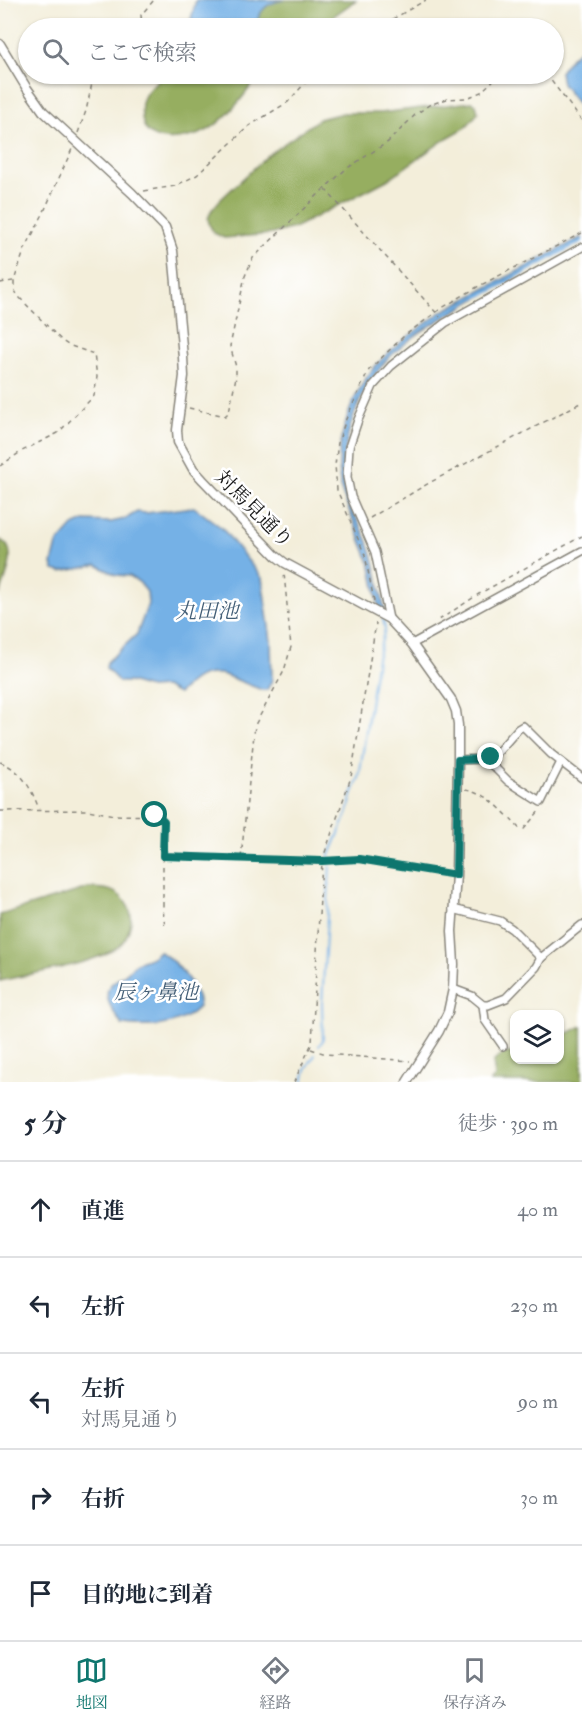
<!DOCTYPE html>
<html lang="ja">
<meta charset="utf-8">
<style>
body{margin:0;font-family:"IM FELL Double Pica","Noto Serif JP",serif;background:#f6f6f7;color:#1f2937}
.controls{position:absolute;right:18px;bottom:18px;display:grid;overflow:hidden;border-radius:12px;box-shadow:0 2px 4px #0004}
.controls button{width:54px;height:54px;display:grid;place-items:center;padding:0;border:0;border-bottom:2px solid #e0e1e3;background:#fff;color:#1f2937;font:30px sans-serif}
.stop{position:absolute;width:18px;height:18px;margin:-14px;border:4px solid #0f766e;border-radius:50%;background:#fff}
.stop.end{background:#0f766e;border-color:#fff;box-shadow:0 2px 6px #0008}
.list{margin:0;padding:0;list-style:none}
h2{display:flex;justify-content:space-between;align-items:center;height:78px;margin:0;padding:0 24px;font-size:26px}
h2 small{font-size:20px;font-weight:400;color:#747a83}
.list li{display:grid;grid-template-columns:39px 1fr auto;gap:18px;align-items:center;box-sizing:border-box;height:96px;padding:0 24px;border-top:2px solid #e0e1e3}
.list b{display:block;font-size:22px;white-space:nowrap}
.list p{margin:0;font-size:20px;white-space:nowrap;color:#747a83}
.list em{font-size:20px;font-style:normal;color:#747a83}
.icon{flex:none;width:33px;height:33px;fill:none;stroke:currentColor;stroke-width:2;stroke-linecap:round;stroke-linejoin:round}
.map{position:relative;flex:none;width:582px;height:1082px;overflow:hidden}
.search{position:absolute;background:#fff;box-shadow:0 2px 4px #0004;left:18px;right:18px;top:18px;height:66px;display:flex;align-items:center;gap:15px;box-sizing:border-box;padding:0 21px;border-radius:33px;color:#747a83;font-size:22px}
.sheet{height:558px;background:#fff}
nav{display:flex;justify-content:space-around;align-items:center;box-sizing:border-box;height:84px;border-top:2px solid #e0e1e3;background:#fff;font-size:16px;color:#747a83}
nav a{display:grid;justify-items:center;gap:3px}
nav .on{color:#0f766e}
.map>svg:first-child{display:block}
.forest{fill:#96ae60;stroke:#59653e;stroke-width:1.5}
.water{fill:#74b1e6;stroke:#486681;stroke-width:1.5}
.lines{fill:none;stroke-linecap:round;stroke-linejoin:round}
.stream{stroke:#74b1e6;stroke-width:2}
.minor-casing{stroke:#88857b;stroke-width:10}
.tertiary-casing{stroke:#88857b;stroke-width:11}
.path{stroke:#88857b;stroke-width:1.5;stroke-dasharray:4.5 4.5;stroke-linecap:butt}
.minor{stroke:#fff;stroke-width:7}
.tertiary{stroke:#fff;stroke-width:8}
.route{stroke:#0f766e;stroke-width:8}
.labels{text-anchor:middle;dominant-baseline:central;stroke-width:5;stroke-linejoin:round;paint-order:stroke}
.street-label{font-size:20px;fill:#1c1c1c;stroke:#fff}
.water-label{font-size:21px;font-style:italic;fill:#445f77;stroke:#fff}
</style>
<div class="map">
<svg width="582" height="1082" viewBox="0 0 582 1082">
<rect width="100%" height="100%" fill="#fff"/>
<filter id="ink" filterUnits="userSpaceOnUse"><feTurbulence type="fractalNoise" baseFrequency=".0167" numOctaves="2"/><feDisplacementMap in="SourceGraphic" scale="12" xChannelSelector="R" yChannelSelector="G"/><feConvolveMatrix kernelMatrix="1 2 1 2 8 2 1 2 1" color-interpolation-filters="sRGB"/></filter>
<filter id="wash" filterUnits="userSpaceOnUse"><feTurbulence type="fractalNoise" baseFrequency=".008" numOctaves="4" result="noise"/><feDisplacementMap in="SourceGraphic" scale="24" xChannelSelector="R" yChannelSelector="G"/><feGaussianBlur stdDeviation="1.35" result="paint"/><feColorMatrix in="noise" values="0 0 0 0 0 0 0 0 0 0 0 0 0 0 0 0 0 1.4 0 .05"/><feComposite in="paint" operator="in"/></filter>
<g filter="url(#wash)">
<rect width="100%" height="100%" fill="#f3eeda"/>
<g class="forest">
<path d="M 252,0 L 356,0 L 317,28 L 219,28 Z"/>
<path d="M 165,74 L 259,74 C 246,94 228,119 206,131 C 186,141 143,148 142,116 C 141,109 141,103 144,97 C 148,88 158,80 165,74 Z"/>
<path d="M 472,102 L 476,104 L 478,113 L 465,128 L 447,138 L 387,180 L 296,227 L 272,234 L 224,238 L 214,233 L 210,226 L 208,219 L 211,211 L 220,200 L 268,155 L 319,119 L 343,113 L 380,113 Z"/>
<path d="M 0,540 C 20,548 5,580 0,594 Z"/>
<path d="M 88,888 C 105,888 119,889 128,906 C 136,920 127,943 113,950 C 85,966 32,973 0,981 L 0,915 Z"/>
<path d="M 582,1026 L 582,1082 L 490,1082 L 495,1077 L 493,1062 L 504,1053 L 514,1053 L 514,1060 L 560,1060 L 560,1041 L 566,1034 Z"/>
</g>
<g class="water">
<path d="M 196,0 L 285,0 C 265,3 261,9 254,28 L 191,28 L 190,23 Z"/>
<path d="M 582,48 L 582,109 L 562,84 L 560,72 L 572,56 Z"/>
<path d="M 582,237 L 582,241 C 542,263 501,284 462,307 C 435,322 405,340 384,363 C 357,394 339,444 345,486 C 348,507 362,525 369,545 C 376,566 380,589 385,611 L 379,609 L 371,566 L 341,490 C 333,444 350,390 384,357 C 402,340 423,325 443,311 Z"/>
<path d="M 194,507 L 222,528 L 262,578 L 271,641 L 272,680 L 267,690 L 262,690 L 222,674 C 200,672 193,680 178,694 L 165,687 L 150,688 L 129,682 L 119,682 L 106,668 L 107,662 L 137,634 L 148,604 L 147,592 L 139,582 L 129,576 L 116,575 L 97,565 L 61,572 L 54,570 L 52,564 L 57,544 L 73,526 L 84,521 L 111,522 L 125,519 L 137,512 L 146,513 Z"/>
<path d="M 159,951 C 178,963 197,985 199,1007 C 180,1027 147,1028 122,1025 C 116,1015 101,997 110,986 C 113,981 120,978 125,974 C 129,971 134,964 139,962 C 148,959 153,958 159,951 Z"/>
</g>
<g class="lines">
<g class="stream">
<path d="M 475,298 L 488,293 L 582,241"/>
<path d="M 329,857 L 348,812 L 353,792 L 359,778 L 377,658 L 385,629 L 383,619"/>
<path d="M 319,1046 L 323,1040 L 322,1004 L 330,865"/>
<path d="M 303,1082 L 306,1069 L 315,1055"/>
</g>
</g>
</g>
<g filter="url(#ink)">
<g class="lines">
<defs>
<g id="minor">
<path d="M 389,619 L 375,552 L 351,497 L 347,477 L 349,447 L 358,420 L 373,386 L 391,366 L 445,323 L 582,247"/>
<path d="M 412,644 L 582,551"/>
<path d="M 486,759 L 496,754 L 518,729 L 523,726 L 551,754 L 582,778"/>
<path d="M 458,760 L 486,759 L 508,781 L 541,802 L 561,762"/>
<path d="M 453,909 L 500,921 L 512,929 L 541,958"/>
<path d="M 453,989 L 472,996 L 483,1005 L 488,1005 L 506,998 L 536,967 L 541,958 L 582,925"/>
<path d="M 483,1005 L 485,1020 L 503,1046"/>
</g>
<path id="tertiary" d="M 0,44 L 26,87 L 43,111 L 132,193 L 165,227 L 173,251 L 183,357 L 184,376 L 177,430 L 178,442 L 193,469 L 203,480 L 276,556 L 285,563 L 389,619 L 412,644 L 451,699 L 456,711 L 458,725 L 458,760 L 456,875 L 452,931 L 454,964 L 453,989 L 448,1012 L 439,1031 L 407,1082"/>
</defs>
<use href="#minor" class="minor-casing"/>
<use href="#tertiary" class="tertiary-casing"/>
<g class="path">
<path d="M 142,28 L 141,15 L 154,0"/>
<path d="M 377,28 L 426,0"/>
<path d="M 546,74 L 582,121"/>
<path d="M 78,133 L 86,111 L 94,74"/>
<path d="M 325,189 L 440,317"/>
<path d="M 144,191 L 175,186 L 197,175 L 249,126 L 288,102 L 313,74"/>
<path d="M 0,283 L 13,281"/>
<path d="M 189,408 L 225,416 L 229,412 L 236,377 L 236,367 L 230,346 L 245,276 L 253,258 L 325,188 L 346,169 L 388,142 L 415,115 L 429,105 L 447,99 L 467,98 L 481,92 L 500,74"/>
<path d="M 0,466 L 22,451 L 58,433 L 94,396 L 97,377 L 94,354 L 68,345 L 62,341 L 18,296 L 14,289 L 14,281 L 24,251 L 42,216 L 72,149"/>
<path d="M 370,518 L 429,483 L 582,402"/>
<path d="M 374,601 L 365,555 L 337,490 L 335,465 L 338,443 L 346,419 L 369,370 L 404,336 L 442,308 L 479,286 L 582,233"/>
<path d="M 439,620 L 479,594 L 582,536"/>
<path d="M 0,762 C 22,770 31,788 39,809"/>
<path d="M 466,789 C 488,792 505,814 520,829 L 524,829 L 540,810"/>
<path d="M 0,811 L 88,810 L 114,815 L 160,816 L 164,821 L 163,857 L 322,861 L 359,859 L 446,873"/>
<path d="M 163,857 L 163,908 L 165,928"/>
<path d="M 241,858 L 255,725 L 284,671 L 291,647 L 284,573"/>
<path d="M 311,1049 L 326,1054 L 410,1061"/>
<path d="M 294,1082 L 312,1043 L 322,861 L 351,777 L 376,623"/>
</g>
<use href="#minor" class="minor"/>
<use href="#tertiary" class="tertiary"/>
</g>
</g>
<g class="lines" filter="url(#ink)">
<path class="route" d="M 155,815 L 159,816 L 164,821 L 163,856 L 322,861 L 359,859 L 456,875 L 458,760 L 486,759 L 491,757"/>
</g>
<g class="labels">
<g class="street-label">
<text transform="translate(254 509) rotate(45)">対馬見通り</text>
</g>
<g class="water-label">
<text x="207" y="611">丸田池</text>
<text x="156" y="992">辰ヶ鼻池</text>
</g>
</g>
</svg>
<div class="controls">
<button><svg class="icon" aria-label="layers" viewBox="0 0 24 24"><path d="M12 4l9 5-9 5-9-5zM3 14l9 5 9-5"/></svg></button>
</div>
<div class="stop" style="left:155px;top:815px"></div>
<div class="stop end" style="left:491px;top:757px"></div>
<div class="search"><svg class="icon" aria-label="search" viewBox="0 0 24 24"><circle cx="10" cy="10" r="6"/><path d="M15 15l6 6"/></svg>ここで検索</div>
</div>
<section class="sheet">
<h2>5 分<small>徒歩 · 390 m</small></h2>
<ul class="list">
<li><svg class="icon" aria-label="ahead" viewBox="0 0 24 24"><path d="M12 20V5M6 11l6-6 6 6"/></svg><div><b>直進</b></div><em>40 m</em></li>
<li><svg class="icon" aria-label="left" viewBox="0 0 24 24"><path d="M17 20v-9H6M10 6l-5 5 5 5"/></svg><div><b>左折</b></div><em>230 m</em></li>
<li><svg class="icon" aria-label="left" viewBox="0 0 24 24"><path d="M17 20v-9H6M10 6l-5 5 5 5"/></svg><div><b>左折</b><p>対馬見通り</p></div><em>90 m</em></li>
<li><svg class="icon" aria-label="right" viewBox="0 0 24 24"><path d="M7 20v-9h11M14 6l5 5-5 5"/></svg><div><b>右折</b></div><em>30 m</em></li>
<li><svg class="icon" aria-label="arrive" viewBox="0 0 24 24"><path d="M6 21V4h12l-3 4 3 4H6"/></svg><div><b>目的地に到着</b></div></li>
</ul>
</section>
<nav>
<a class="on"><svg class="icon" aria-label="map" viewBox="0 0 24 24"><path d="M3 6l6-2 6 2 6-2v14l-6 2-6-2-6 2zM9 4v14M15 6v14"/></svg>地図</a>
<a><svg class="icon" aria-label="directions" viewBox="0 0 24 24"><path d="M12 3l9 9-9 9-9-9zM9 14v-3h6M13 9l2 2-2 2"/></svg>経路</a>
<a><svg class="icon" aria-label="saved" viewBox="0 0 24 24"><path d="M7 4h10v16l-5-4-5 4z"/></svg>保存済み</a>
</nav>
